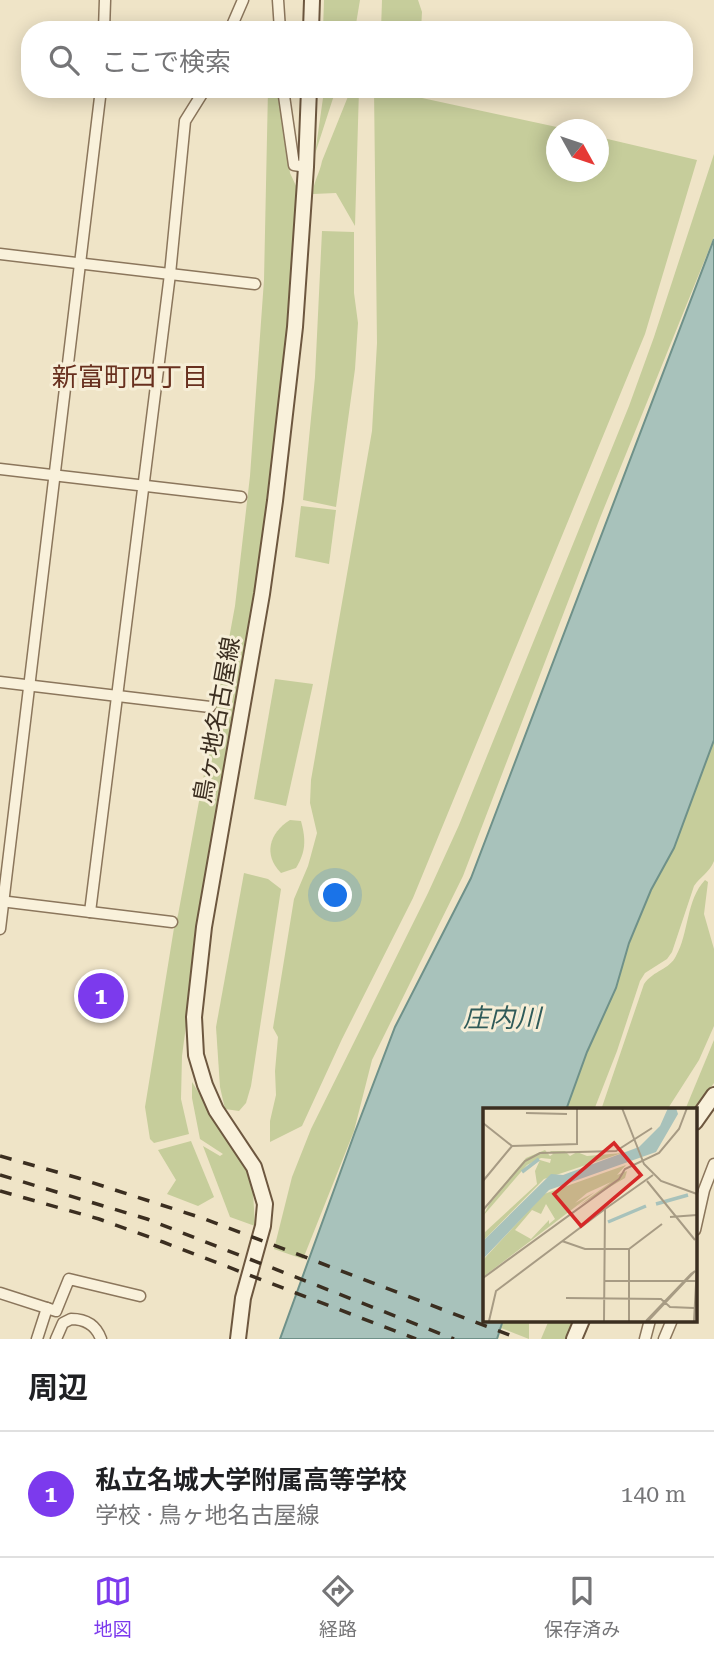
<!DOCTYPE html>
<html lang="ja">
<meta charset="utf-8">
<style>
body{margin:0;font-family:"Roboto Serif","Noto Sans JP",serif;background:#f6f6f6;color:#202124}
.compass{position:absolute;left:546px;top:119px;width:63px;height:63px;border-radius:50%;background:#fff;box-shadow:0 4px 18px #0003;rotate:130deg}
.you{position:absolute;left:336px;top:896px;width:24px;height:24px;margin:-18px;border:5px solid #fff;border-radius:50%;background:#1a73e8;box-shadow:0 0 0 10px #1a73e833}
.badge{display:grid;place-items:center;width:46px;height:46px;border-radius:50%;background:#7c3aed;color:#fff;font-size:23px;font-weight:700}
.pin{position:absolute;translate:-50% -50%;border:4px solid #fff;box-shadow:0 2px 7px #0006}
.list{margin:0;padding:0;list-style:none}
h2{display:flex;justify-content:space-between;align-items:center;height:91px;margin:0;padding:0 28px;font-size:30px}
h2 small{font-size:23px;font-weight:400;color:#757577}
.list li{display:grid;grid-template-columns:46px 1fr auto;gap:21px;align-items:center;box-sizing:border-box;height:126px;padding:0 28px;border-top:2px solid #e0e0e0}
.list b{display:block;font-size:26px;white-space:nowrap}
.list p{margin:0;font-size:23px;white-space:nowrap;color:#757577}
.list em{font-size:23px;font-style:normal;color:#757577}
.icon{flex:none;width:38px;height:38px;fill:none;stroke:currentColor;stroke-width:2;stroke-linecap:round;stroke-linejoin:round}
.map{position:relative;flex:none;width:714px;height:1339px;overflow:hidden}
.search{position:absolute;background:#fff;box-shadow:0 4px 18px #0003;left:21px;right:21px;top:21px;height:77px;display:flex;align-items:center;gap:18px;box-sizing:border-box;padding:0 24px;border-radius:28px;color:#757577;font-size:26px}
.sheet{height:217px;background:#fff}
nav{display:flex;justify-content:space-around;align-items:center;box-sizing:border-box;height:98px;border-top:2px solid #e0e0e0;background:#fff;font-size:19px;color:#757577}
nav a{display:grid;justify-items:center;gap:4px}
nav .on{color:#7c3aed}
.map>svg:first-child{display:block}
.green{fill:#c6cd9b}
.water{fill:#a8c2bb;stroke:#6f9189;stroke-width:2}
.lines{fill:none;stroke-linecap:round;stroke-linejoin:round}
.street-casing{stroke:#8b765c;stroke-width:13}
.secondary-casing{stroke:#6d573f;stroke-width:18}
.street{stroke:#f9f1db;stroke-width:10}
.secondary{stroke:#f9f1db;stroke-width:14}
.rail{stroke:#3b2e20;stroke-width:3.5;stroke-dasharray:12 12;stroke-linecap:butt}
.labels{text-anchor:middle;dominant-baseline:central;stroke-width:6;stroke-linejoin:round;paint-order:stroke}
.street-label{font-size:24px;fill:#3b2e20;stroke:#f6eed7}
.neighbourhood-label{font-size:26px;fill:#68301f;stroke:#f6eed7}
.water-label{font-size:26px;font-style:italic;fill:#2f5b59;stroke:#f6eed7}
.inset-river{fill:none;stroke:#a8c2bb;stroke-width:3.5}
.inset-road{fill:none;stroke:#a79b84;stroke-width:2}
.view{fill:#d62828;fill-opacity:0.15;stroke:#d62828;stroke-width:3.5}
.inset-edge{fill:none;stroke:#3b2e20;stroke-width:3.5}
</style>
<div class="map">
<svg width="714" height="1339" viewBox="0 0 714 1339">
<rect width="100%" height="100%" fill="#efe4c7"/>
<g class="green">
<path d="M 324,0 L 360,0 L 355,30 L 323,30 Z"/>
<path d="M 382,0 L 418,0 L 422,12 L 421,30 L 381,30 Z"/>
<path d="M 268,89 L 280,89 L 290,173 L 297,188 C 291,324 275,459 255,594 C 233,748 202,901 182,1056 L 181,1099 L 189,1134 L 154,1143 L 150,1139 L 145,1107 L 174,928 L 178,915 L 235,606 L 250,476 L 264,280 Z"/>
<path d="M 323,89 L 336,89 L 315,154 L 323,98 Z"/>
<path d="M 351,89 L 359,89 L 355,226 L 336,193 L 313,194 C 313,182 320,173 322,161 Z"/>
<path d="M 374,89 L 453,89 L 422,98 L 566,129 L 556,130 L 556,172 L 598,172 L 599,137 L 697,160 L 645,334 L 413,898 L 342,1039 L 302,1126 L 270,1142 L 270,1121 L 276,1095 L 275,1071 L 278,1037 L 273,1028 L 294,899 L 308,866 L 317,833 L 310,803 L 311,780 L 372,431 L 377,343 Z"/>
<path d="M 714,154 L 714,237 L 600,518 L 463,876 L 372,1060 L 354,1131 L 303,1259 L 274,1249 L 292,1177 L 311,1129 L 428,893 L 459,825 L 629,406 L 654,337 Z"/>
<path d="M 322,231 L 354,232 L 354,293 L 358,323 L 355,369 L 336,507 L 303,500 L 315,377 Z"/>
<path d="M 301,506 L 336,510 L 329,564 L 295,557 Z"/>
<path d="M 275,679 L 313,684 L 286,806 L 254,799 Z"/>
<path d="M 714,740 L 714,861 C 710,872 700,877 694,886 L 672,952 L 667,959 L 645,973 L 640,981 L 617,1051 L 594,1110 L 566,1110 L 587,1052 L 616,988 L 629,943 L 651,890 L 674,848 Z"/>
<path d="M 290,820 L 301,821 C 306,840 306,851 296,868 L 281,873 C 263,855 269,833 290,820 Z"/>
<path d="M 244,873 L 268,879 L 281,889 L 251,1086 L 246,1103 L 239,1111 L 225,1109 L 220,1087 L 216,1027 Z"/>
<path d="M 705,880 L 708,882 L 704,914 L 714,949 L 714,1026 L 699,1060 L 667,1110 L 601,1110 L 644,984 C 654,970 669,970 676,956 C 689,933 686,900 705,880 Z"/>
<path d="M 714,1040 L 714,1083 L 695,1110 L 685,1110 Z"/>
<path d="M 192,1082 L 246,1167 L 253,1192 L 255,1226 L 230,1217 L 203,1146 L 220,1156 L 223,1154 L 200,1139 L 192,1098 Z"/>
<path d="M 191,1141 L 214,1197 L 198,1206 L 167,1194 L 176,1180 L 158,1150 Z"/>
<path d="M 503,1320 L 529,1320 L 529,1339 L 501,1328 Z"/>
<path d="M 549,1320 L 576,1320 L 567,1339 L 541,1339 Z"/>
</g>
<path class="water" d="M 714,239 L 714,740 L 674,848 L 651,890 L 629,943 L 616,988 L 587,1052 L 566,1110 L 485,1110 L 485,1320 L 503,1320 L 497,1339 L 280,1339 L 355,1132 L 395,1027 L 471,878 Z"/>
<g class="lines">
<defs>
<g id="street">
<path d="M 278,0 L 280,30"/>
<path d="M 104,30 L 105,0"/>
<path d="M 230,30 L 243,0"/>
<path d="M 283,89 L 294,165 L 306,167"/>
<path d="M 0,254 L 255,284"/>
<path d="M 0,469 L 241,497"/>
<path d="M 0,682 L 210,707"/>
<path d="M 0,901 L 172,922"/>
<path d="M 90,912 L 170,274 L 185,121 L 205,89"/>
<path d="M 0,929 L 101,89"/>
<path d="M 695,1230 L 704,1190 L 714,1164"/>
<path d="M 0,1293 L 56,1311 L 69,1279 L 140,1296"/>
<path d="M 37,1339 L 47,1308"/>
<path d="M 56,1339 L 63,1323 L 71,1319 C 86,1319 96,1325 101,1339"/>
<path d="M 645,1339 L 650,1320"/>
<path d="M 664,1339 L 672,1320"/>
</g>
<g id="secondary">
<path d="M 311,30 L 312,0"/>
<path d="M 695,1122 L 714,1095"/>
<path d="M 238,1339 L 243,1298 L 263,1226 L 265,1204 L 254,1167 L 216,1110 L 205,1085 L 196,1055 L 194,1017 L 204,927 L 262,594 L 275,501 L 295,327 L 306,167 L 309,89"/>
<path d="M 574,1339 L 582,1320"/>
</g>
</defs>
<use href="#street" class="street-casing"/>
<use href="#secondary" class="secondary-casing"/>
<use href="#street" class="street"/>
<use href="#secondary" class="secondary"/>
<g class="rail">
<path d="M 0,1156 L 78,1178 L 205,1219 L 520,1339"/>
<path d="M 0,1175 L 147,1219 L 454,1339"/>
<path d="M 0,1191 L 99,1219 L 163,1242 L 416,1339"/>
</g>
</g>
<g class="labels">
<g class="street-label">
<text transform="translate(217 720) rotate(-80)">鳥ヶ地名古屋線</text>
</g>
<g class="neighbourhood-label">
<text x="130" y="377">新富町四丁目</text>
</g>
<g class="water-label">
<text x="502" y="1018">庄内川</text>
</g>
</g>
<g transform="translate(483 1108)">
<rect width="214" height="214" fill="#efe4c7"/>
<path d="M 62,42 L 67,48 L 70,46 L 67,43 L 82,43 L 87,48 L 94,44 L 104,48 L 139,45 L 61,71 L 0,133 L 2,124 L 54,76 L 52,63 L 57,52 L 67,55 L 68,51 L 58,50 L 44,57 L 0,108 L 10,89 L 43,50 ZM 143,57 L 134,67 L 144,63 L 142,70 L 95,98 L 128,74 L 104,85 L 92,95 L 112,84 L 0,169 L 0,152 L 61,86 ZM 63,96 L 72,111 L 66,116 L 66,112 L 48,131 L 32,122 L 49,102 L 58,106 Z" fill="#c6cd9b" fill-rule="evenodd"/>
<path d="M 185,0 L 193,0 L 195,6 L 173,44 L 66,82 L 0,151 L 0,133 L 68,66 L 80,67 L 156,39 L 177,18 Z" fill="#a8c2bb"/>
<path class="inset-river" d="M 39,64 L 56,51M 173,96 L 205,87M 125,114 L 163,98"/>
<path class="inset-road" d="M 139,0 L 161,56 L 178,73 L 214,86M 43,5 L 84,6M 0,15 L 29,38 L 94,36 L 94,0M 0,73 L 29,38M 164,73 L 212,132M 0,102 L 42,53 L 57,45 L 133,43 L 169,20M 187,109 L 214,107M 79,133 L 102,141 L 146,141 L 179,116M 0,170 L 136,71 L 142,61 L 176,45 L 196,21 L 204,0M 121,173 L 214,173M 83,190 L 178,191 L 187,199 L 211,200M 6,213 L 13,183 L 122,101M 121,213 L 122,101 L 170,67M 146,213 L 146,141M 163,213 L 208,166 L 212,163 L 165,213M 211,213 L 214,158"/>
<path class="view" d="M 131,35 L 158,67 L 98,118 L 71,86 Z"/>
<rect width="214" height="214" class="inset-edge"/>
</g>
</svg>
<svg class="compass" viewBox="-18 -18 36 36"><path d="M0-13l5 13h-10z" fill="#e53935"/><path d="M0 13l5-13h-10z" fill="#757577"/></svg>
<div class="you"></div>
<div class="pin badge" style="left:101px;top:996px">1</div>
<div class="search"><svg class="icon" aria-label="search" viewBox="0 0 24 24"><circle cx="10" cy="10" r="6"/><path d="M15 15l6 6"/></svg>ここで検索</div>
</div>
<section class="sheet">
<h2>周辺<small></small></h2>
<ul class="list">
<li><span class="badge">1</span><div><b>私立名城大学附属高等学校</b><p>学校 · 鳥ヶ地名古屋線</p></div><em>140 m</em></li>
</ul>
</section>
<nav>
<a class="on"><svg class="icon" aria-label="map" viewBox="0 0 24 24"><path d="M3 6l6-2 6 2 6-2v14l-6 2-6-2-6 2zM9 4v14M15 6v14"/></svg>地図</a>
<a><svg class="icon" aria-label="directions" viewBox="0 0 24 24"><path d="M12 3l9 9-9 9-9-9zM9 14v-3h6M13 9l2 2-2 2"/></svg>経路</a>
<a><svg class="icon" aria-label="saved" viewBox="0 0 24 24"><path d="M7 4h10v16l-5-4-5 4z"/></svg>保存済み</a>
</nav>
